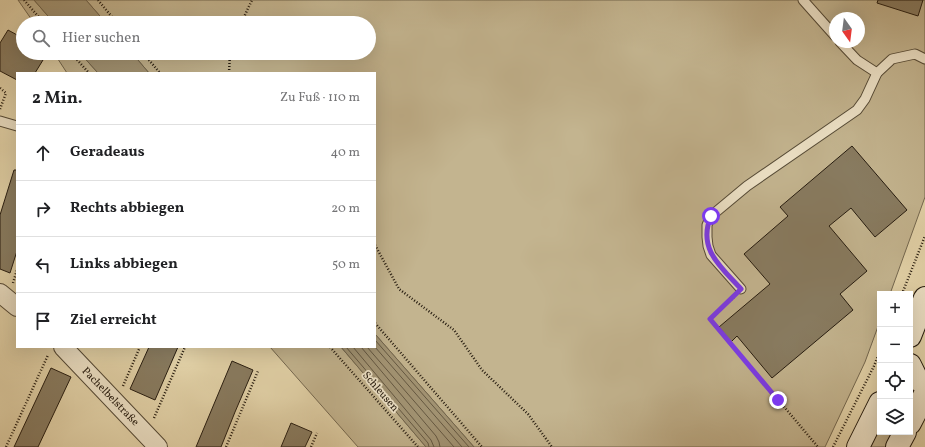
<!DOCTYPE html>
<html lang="de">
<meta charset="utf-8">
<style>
body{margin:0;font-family:Vollkorn,serif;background:#f6f6f6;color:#202124}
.controls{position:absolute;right:12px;bottom:12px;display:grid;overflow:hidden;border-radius:0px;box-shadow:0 4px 16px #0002}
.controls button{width:36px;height:36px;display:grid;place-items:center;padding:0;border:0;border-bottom:1px solid #e0e0e0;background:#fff;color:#202124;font:20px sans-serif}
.compass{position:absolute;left:829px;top:12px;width:36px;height:36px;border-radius:50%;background:#fff;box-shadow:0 4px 16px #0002;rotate:166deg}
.stop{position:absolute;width:12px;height:12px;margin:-9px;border:3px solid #7c3aed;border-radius:50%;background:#fff}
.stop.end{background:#7c3aed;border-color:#fff;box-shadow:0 1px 4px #0008}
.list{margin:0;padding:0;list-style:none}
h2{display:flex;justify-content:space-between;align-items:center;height:52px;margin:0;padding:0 16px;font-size:17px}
h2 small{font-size:13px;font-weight:400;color:#757577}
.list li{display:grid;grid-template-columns:26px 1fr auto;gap:12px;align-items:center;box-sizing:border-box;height:56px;padding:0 16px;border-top:1px solid #e0e0e0}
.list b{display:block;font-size:15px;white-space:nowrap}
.list em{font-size:13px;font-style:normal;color:#757577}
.icon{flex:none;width:22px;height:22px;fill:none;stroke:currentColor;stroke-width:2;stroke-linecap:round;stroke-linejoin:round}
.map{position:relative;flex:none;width:925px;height:447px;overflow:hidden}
.search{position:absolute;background:#fff;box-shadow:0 4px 16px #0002;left:16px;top:16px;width:360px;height:44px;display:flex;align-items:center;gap:10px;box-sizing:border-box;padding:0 14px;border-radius:22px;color:#757577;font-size:15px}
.panel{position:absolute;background:#fff;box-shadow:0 4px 16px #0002;left:16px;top:72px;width:360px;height:276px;border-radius:0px}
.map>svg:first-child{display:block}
.green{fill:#c3b48f;stroke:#746850;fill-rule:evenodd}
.water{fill:#a39575;stroke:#71654d}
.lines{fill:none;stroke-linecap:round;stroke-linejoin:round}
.shore{stroke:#645842;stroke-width:1}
.building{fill:#887b60;stroke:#261c10}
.lane-casing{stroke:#554a36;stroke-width:11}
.street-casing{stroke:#554a36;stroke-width:20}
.secondary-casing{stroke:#261c10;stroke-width:24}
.path{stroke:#261c10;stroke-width:2.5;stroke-dasharray:1 2;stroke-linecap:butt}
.lane{stroke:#ede2c7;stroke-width:9}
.street{stroke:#ede2c7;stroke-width:18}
.secondary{stroke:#ede2c7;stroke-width:22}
.route{stroke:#7c3aed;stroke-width:5}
.labels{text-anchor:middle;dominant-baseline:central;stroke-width:3.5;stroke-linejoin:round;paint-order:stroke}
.street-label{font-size:11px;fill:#261c10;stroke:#ede2c7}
</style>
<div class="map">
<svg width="925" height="447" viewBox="0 0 925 447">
<rect width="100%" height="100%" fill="#e3d3a9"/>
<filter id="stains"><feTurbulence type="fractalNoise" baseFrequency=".005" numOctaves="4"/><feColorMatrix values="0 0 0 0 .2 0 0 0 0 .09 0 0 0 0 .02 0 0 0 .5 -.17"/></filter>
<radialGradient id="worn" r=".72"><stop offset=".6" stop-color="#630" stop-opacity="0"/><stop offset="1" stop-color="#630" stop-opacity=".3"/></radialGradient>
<g class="green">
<path d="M 18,0 L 34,0 L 54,23 L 34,23 Z"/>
<path d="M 86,0 L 925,0 L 925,197 L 890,294 L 880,294 L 880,321 L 865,362 L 825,447 L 474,447 L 375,334 L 375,73 L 149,73 L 132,53 L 369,53 L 369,23 L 106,23 ZM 835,18 L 859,18 L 859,42 L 835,42 Z"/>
<path d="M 54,53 L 80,53 L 98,73 L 67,73 Z"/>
<path d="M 270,347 L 341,347 L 426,447 L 358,447 Z"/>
<path d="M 880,424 L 880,432 L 896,432 L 887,447 L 868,447 Z"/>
</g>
<g class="water">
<path d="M 34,0 L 86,0 L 106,23 L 54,23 Z"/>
<path d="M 80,53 L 132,53 L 149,73 L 98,73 Z"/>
<path d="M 375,334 L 474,447 L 426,447 L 341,347 L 375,347 Z"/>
</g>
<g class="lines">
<g class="shore">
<path d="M 375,340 L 469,447"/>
<path d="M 346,347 L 428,443 L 429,447"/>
<path d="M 353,347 L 431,440 L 434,447"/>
<path d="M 361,347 L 436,436 L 439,442 L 440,447"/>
<path d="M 367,347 L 454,447"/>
<path d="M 375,347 L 462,447"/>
</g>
</g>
<g class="building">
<path d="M 878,0 L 923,0 L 918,16 L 877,3 Z"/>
<path d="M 8,30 L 19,36 L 17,41 L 23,44 L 23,53 L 30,53 L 43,60 L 35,73 L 17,73 L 17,80 L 0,71 L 0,43 Z"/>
<path d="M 852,146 L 907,210 L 875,237 L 851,208 L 829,226 L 867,271 L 840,294 L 853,310 L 772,378 L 737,336 L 731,342 L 719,327 L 770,284 L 744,254 L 788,216 L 780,207 Z"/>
<path d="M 14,170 L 17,170 L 17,251 L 10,273 L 0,269 L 0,215 Z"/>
<path d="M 149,347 L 178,347 L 155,400 L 130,389 Z"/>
<path d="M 232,361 L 253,370 L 235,412 L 221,447 L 196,447 Z"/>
<path d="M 51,368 L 71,377 L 38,447 L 14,447 Z"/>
<path d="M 291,423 L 312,432 L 305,447 L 281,447 Z"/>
</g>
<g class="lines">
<defs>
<g id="lane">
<path d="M 803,0 L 835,36"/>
<path d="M 840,42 L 857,60 L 877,73"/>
<path d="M 0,121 L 17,126"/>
<path d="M 741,289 L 711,255 L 708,246 L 707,237 L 707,225 L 711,216 L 747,186 L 857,110 L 865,99 L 877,73 L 892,59 L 915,54 L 925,59"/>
</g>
<g id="street">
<path d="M 0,293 L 17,307"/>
<path d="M 63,347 L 158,447"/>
</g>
<g id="secondary">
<path d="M 910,336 L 925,298"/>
<path d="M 910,365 L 917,379 L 925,384"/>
<path d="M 910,423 L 925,394"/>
<path d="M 858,447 L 880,403"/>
<path d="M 897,447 L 905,432"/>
</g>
</defs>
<use href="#lane" class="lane-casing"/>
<use href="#street" class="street-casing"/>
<use href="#secondary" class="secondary-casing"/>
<g class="path">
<path d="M 24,0 L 44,23"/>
<path d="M 98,0 L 117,23"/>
<path d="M 236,23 L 244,17 L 252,0"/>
<path d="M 71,53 L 89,73"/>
<path d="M 143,53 L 160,73"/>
<path d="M 229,73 L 230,53"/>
<path d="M 0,88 L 6,93 L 0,109"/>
<path d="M 375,245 L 399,289 L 454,330 L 482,370 L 528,414 L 552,447"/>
<path d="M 13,283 L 17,270"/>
<path d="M 902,294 L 925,236"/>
<path d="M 734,297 L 710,319 L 818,447"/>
<path d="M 375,323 L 482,447"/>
<path d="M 330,347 L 418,447"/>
<path d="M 123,386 L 140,347"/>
<path d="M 154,418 L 185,347"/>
<path d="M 6,447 L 48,355"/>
<path d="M 226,447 L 258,371"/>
<path d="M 311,447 L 317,433"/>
<path d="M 833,447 L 874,366 L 880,351"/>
</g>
<use href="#lane" class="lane"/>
<use href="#street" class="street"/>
<use href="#secondary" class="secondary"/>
</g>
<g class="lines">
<path class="route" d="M 711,216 C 697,249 721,267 741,289 L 710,319 L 778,400"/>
</g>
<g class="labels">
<g class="street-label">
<text transform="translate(380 392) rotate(49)">Schleusen</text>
<text transform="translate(110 397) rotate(46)">Pachelbelstraße</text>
</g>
</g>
<rect width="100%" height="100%" filter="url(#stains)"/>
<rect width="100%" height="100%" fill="url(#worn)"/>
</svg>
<div class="controls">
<button>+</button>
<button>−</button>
<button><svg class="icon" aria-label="locate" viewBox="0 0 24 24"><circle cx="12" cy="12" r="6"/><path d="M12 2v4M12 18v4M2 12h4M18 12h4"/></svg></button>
<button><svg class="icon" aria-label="layers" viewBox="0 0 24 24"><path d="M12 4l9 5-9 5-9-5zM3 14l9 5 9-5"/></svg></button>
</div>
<svg class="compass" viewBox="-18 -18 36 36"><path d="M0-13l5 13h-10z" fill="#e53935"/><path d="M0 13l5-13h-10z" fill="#757577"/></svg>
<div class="stop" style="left:711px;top:216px"></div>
<div class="stop end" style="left:778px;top:400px"></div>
<div class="search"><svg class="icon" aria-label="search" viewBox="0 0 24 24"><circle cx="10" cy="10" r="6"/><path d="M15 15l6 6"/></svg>Hier suchen</div>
<section class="panel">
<h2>2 Min.<small>Zu Fuß · 110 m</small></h2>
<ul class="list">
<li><svg class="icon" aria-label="ahead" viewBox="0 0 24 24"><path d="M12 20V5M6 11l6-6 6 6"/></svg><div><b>Geradeaus</b></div><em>40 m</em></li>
<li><svg class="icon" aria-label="right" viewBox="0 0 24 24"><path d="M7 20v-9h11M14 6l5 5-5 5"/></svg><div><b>Rechts abbiegen</b></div><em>20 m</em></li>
<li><svg class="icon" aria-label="left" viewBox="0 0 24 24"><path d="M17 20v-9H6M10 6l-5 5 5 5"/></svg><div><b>Links abbiegen</b></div><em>50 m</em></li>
<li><svg class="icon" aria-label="arrive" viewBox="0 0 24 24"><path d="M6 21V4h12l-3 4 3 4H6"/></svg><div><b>Ziel erreicht</b></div></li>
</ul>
</section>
</div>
